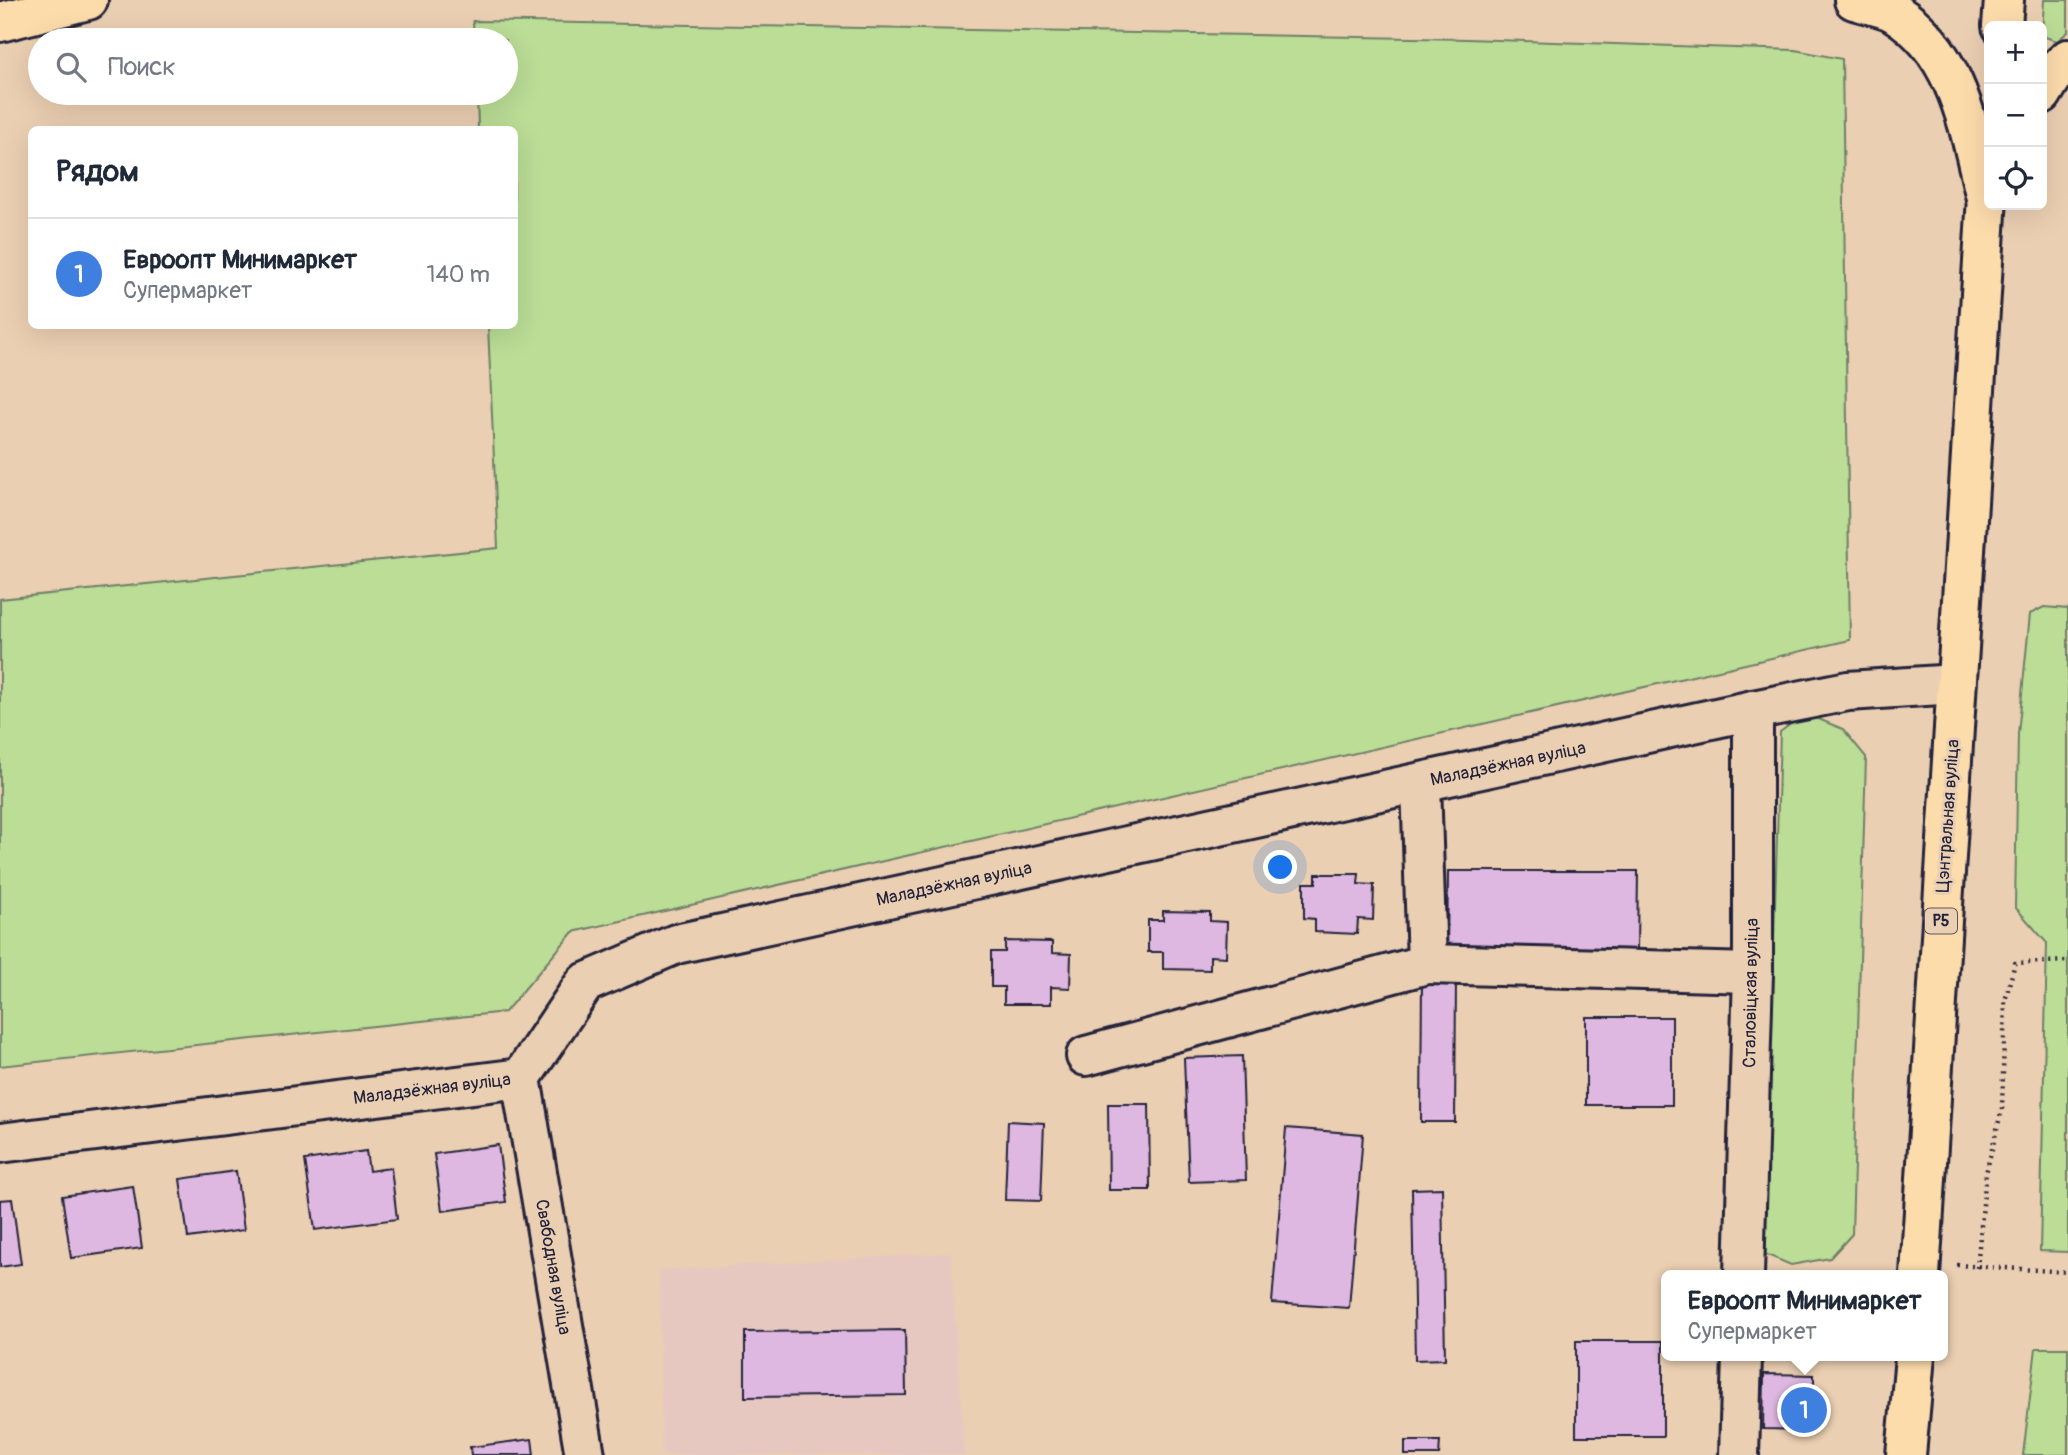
<!DOCTYPE html>
<html lang="ru">
<meta charset="utf-8">
<style>
body{margin:0;font-family:Pangolin,sans-serif;background:#f6f6f7;color:#1f2937}
.controls{position:absolute;right:21px;top:21px;display:grid;overflow:hidden;border-radius:10px;box-shadow:0 7px 28px #0002}
.controls button{width:63px;height:63px;display:grid;place-items:center;padding:0;border:0;border-bottom:2px solid #e0e1e3;background:#fff;color:#1f2937;font:35px sans-serif}
.you{position:absolute;left:1281px;top:868px;width:24px;height:24px;margin:-18px;border:5px solid #fff;border-radius:50%;background:#1a73e8;box-shadow:0 0 0 10px #1a73e833}
.badge{display:grid;place-items:center;width:46px;height:46px;border-radius:50%;background:#1a73e8;color:#fff;font-size:23px;font-weight:700}
.pin{position:absolute;translate:-50% -50%;border:4px solid #fff;box-shadow:0 2px 7px #0006}
.popup{position:absolute;left:1661px;top:1270px;width:287px;height:91px;box-sizing:border-box;display:grid;place-content:center;border-radius:10px;background:#fff;filter:drop-shadow(0 2px 5px #0005);font-size:23px;white-space:nowrap;color:#747a83}
.popup b{font-size:26px;color:#1f2937}
.popup::after{content:'';position:absolute;left:50%;top:100%;margin-left:-14px;border:14px solid transparent;border-top-color:#fff}
.list{margin:0;padding:0;list-style:none}
h2{display:flex;justify-content:space-between;align-items:center;height:91px;margin:0;padding:0 28px;font-size:30px}
h2 small{font-size:23px;font-weight:400;color:#747a83}
.list li{display:grid;grid-template-columns:46px 1fr auto;gap:21px;align-items:center;box-sizing:border-box;height:112px;padding:0 28px;border-top:2px solid #e0e1e3}
.list b{display:block;font-size:26px;white-space:nowrap}
.list p{margin:0;font-size:23px;white-space:nowrap;color:#747a83}
.list em{font-size:23px;font-style:normal;color:#747a83}
.icon{flex:none;width:38px;height:38px;fill:none;stroke:currentColor;stroke-width:2;stroke-linecap:round;stroke-linejoin:round}
.map{position:relative;flex:none;width:2068px;height:1455px;overflow:hidden}
.search{position:absolute;background:#fff;box-shadow:0 7px 28px #0002;left:28px;top:28px;width:490px;height:77px;display:flex;align-items:center;gap:18px;box-sizing:border-box;padding:0 24px;border-radius:38px;color:#747a83;font-size:26px}
.panel{position:absolute;background:#fff;box-shadow:0 7px 28px #0002;left:28px;top:126px;width:490px;height:203px;border-radius:10px}
.map>svg:first-child{display:block}
.built{fill:#e7c8c0}
.green{fill:#bbdd96;stroke:#6e8068;stroke-width:2}
.building{fill:#deb8e1;stroke:#22223b;stroke-width:2}
.lines{fill:none;stroke-linecap:round;stroke-linejoin:round}
.minor-casing{stroke:#22223b;stroke-width:44}
.major-casing{stroke:#22223b;stroke-width:44}
.highway-casing{stroke:#22223b;stroke-width:44}
.path{stroke:#22223b;stroke-width:4.5;stroke-dasharray:2 5;stroke-linecap:butt}
.minor{stroke:#ebcfb2;stroke-width:38}
.major{stroke:#fddcac;stroke-width:38}
.highway{stroke:#fddcac;stroke-width:38}
.labels{text-anchor:middle;dominant-baseline:central;stroke-width:6;stroke-linejoin:round;paint-order:stroke}
.shield{fill:#ebcfb2;stroke:#5e565f;stroke-width:2}
.shield-label{font-size:16px;font-weight:bold;fill:#22223b}
.street-label{font-size:18px;fill:#22223b;stroke:#ebcfb2}
</style>
<div class="map">
<svg width="2068" height="1455" viewBox="0 0 2068 1455">
<rect width="100%" height="100%" fill="#ebcfb2"/>
<filter id="ink" filterUnits="userSpaceOnUse"><feTurbulence type="fractalNoise" baseFrequency=".0143" numOctaves="2"/><feDisplacementMap in="SourceGraphic" scale="14" xChannelSelector="R" yChannelSelector="G"/><feConvolveMatrix kernelMatrix="1 2 1 2 8 2 1 2 1" color-interpolation-filters="sRGB"/></filter>
<g filter="url(#ink)">
<path class="built" d="M 951,1253 L 965,1455 L 662,1455 L 659,1270 Z"/>
<g class="green">
<path d="M 2044,0 L 2068,0 L 2068,32 L 2057,41 L 2042,36 Z"/>
<path d="M 473,21 L 1467,39 L 1795,50 L 1842,59 L 1850,640 L 573,932 L 505,1012 L 0,1066 L 0,599 L 498,548 L 488,326 L 514,326 L 514,130 L 478,129 L 477,93 L 506,93 L 506,40 L 474,40 Z"/>
<path d="M 2044,607 L 2068,609 L 2068,1252 L 2040,1251 L 2047,943 L 2015,907 L 2018,734 L 2030,614 Z"/>
<path d="M 1816,718 L 1843,729 L 1866,757 L 1852,1234 L 1830,1258 L 1791,1265 L 1765,1254 L 1780,732 L 1795,721 Z"/>
<path d="M 2036,1348 L 2068,1348 L 2068,1455 L 2023,1455 Z"/>
</g>
<g class="building">
<path d="M 1448,871 L 1638,871 L 1637,950 L 1447,950 Z"/>
<path d="M 1316,874 L 1359,874 L 1358,884 L 1374,885 L 1373,920 L 1358,919 L 1357,934 L 1315,932 L 1315,919 L 1304,918 L 1304,883 L 1316,883 Z"/>
<path d="M 1163,911 L 1210,912 L 1210,921 L 1227,922 L 1226,957 L 1210,956 L 1210,970 L 1163,969 L 1163,952 L 1148,952 L 1148,920 L 1163,920 Z"/>
<path d="M 1005,941 L 1052,942 L 1052,953 L 1071,954 L 1070,988 L 1051,987 L 1051,1004 L 1004,1004 L 1004,987 L 991,987 L 991,952 L 1005,952 Z"/>
<path d="M 1422,977 L 1456,977 L 1455,1122 L 1421,1122 Z"/>
<rect x="1586" y="1017" width="86" height="88"/>
<path d="M 1242,1056 L 1246,1180 L 1189,1182 L 1184,1058 Z"/>
<path d="M 1108,1104 L 1149,1104 L 1150,1190 L 1109,1190 Z"/>
<path d="M 1008,1121 L 1044,1123 L 1041,1201 L 1005,1200 Z"/>
<path d="M 1286,1128 L 1363,1134 L 1349,1308 L 1272,1303 Z"/>
<path d="M 498,1145 L 506,1202 L 442,1211 L 434,1154 Z"/>
<path d="M 366,1151 L 369,1171 L 391,1168 L 397,1219 L 315,1230 L 305,1160 Z"/>
<path d="M 236,1171 L 244,1230 L 188,1238 L 180,1179 Z"/>
<path d="M 133,1186 L 142,1248 L 71,1258 L 62,1196 Z"/>
<path d="M 1442,1188 L 1445,1359 L 1415,1360 L 1412,1189 Z"/>
<path d="M 12,1199 L 21,1264 L 0,1267 L 0,1200 Z"/>
<path d="M 905,1330 L 906,1395 L 745,1397 L 745,1332 Z"/>
<rect x="1576" y="1341" width="87" height="95"/>
<path d="M 1764,1374 L 1814,1375 L 1814,1430 L 1763,1429 Z"/>
<path d="M 532,1439 L 534,1455 L 471,1455 L 470,1447 Z"/>
<path d="M 1405,1441 L 1440,1441 L 1439,1455 L 1405,1455 Z"/>
</g>
<g class="lines">
<defs>
<g id="minor">
<path d="M 1427,964 L 1753,973"/>
<path d="M 1086,1056 L 1427,964 L 1421,783"/>
<path d="M 521,1078 L 585,1455"/>
<path d="M 0,1143 L 521,1078 L 585,983 L 676,944 L 1753,710 L 1848,691 L 1956,684"/>
<path d="M 1744,1275 L 1753,973 L 1753,710"/>
<path d="M 1739,1455 L 1742,1356"/>
</g>
<g id="major">
<path d="M 2002,26 L 2004,0"/>
<path d="M 1920,1275 L 1989,165"/>
<path d="M 1906,1455 L 1915,1356"/>
</g>
<g id="highway">
<path d="M 1854,0 C 1866,4 1884,6 1895,13 C 1959,53 1969,130 1986,198"/>
<path d="M 0,22 L 88,0"/>
<path d="M 2042,94 L 2058,68 L 2068,59"/>
</g>
</defs>
<use href="#minor" class="minor-casing"/>
<use href="#major" class="major-casing"/>
<use href="#highway" class="highway-casing"/>
<g class="path">
<path d="M 1957,1265 L 2068,1272"/>
<path d="M 1977,1268 L 1986,1173 L 2002,1109 L 2005,1001 L 2015,963 L 2068,961"/>
</g>
<use href="#minor" class="minor"/>
<use href="#major" class="major"/>
<use href="#highway" class="highway"/>
</g>
</g>
<g class="labels">
<rect class="shield" x="1925" y="908.5" width="32" height="25" rx="5"/>
<g class="shield-label">
<text x="1941" y="921">Р5</text>
</g>
<g class="street-label">
<text transform="translate(1508 764) rotate(-12)">Маладзёжная вуліца</text>
<text transform="translate(1948 816) rotate(-86)">Цэнтральная вуліца</text>
<text transform="translate(954 884) rotate(-12)">Маладзёжная вуліца</text>
<text transform="translate(1751 993) rotate(-89)">Сталовіцкая вуліца</text>
<text transform="translate(432 1089) rotate(-7)">Маладзёжная вуліца</text>
<text transform="translate(553 1267) rotate(80)">Свабодная вуліца</text>
</g>
</g>
</svg>
<div class="controls">
<button>+</button>
<button>−</button>
<button><svg class="icon" aria-label="locate" viewBox="0 0 24 24"><circle cx="12" cy="12" r="6"/><path d="M12 2v4M12 18v4M2 12h4M18 12h4"/></svg></button>
</div>
<div class="you"></div>
<div class="pin badge" style="left:1804px;top:1410px;background:#3f7fe0">1</div>
<div class="popup"><b>Евроопт Минимаркет</b>Супермаркет</div>
<div class="search"><svg class="icon" aria-label="search" viewBox="0 0 24 24"><circle cx="10" cy="10" r="6"/><path d="M15 15l6 6"/></svg>Поиск</div>
<section class="panel">
<h2>Рядом<small></small></h2>
<ul class="list">
<li><span class="badge" style="background:#3f7fe0">1</span><div><b>Евроопт Минимаркет</b><p>Супермаркет</p></div><em>140 m</em></li>
</ul>
</section>
</div>
